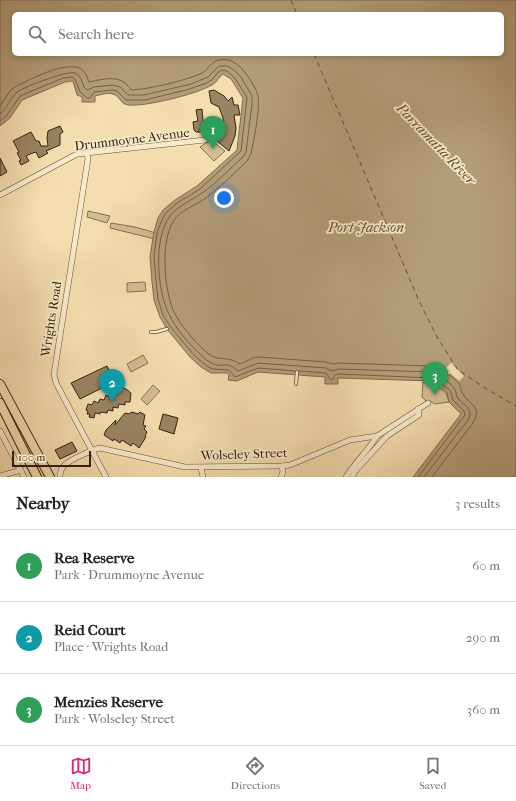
<!DOCTYPE html>
<meta charset="utf-8">
<style>
body{margin:0;font-family:"IM FELL French Canon",serif;background:#f6f6f6;color:#202124}
.scale{position:absolute;left:12px;bottom:10px;width:79px;box-sizing:border-box;padding-left:4px;border:2px solid #35220f;border-top:0;font-size:11px;line-height:14px;white-space:nowrap;color:#35220f;-webkit-text-stroke:3px #f8e9ca;paint-order:stroke}
.you{position:absolute;left:224px;top:198px;width:14px;height:14px;margin:-10px;border:3px solid #fff;border-radius:50%;background:#1a73e8;box-shadow:0 0 0 6px #1a73e833}
.badge{display:grid;place-items:center;width:26px;height:26px;border-radius:50%;background:#db2777;color:#fff;font-size:13px;font-weight:700}
.pin{position:absolute;translate:-50% -33px;filter:drop-shadow(0 1px 2px #0008)}
.pin::after{content:'';position:absolute;top:21px;width:14px;height:12px;background:inherit;clip-path:polygon(0 0,100% 0,50% 100%)}
.list{margin:0;padding:0;list-style:none}
h2{display:flex;justify-content:space-between;align-items:center;height:52px;margin:0;padding:0 16px;font-size:17px}
h2 small{font-size:13px;font-weight:400;color:#757577}
.list li{display:grid;grid-template-columns:26px 1fr auto;gap:12px;align-items:center;box-sizing:border-box;height:72px;padding:0 16px;border-top:1px solid #e0e0e0}
.list b{display:block;font-size:15px;white-space:nowrap}
.list p{margin:0;font-size:13px;white-space:nowrap;color:#757577}
.list em{font-size:13px;font-style:normal;color:#757577}
.icon{flex:none;width:22px;height:22px;fill:none;stroke:currentColor;stroke-width:2;stroke-linecap:round;stroke-linejoin:round}
.map{position:relative;flex:none;width:516px;height:477px;overflow:hidden}
.search{position:absolute;background:#fff;box-shadow:0 2px 6px #0003;left:12px;right:12px;top:12px;height:44px;display:flex;align-items:center;gap:10px;box-sizing:border-box;padding:0 14px;border-radius:6px;color:#757577;font-size:15px}
.sheet{height:268px;background:#fff}
nav{display:flex;justify-content:space-around;align-items:center;box-sizing:border-box;height:56px;border-top:1px solid #e0e0e0;background:#fff;font-size:11px;color:#757577}
nav a{display:grid;justify-items:center;gap:2px}
nav .on{color:#db2777}
.map>svg:first-child{display:block}
.green{fill:#d4bd93;stroke:#847051}
.water{fill:#b39d78;stroke:#816c4e;fill-rule:evenodd}
.pier{fill:#f4ddae}
.lines{fill:none;stroke-linecap:round;stroke-linejoin:round}
.shore{stroke:#746044;stroke-width:1}
.ferry{stroke:#614d34;stroke-width:1;stroke-dasharray:5 4;stroke-linecap:butt}
.building{fill:#988362;stroke:#35220f}
.service-casing{stroke:#655137;stroke-width:4}
.minor-casing{stroke:#655137;stroke-width:6}
.trunk-casing{stroke:#35220f;stroke-width:10}
.service{stroke:#f8e9ca;stroke-width:2.5}
.minor{stroke:#f8e9ca;stroke-width:5}
.trunk{stroke:#f4ddae;stroke-width:8}
.labels{text-anchor:middle;dominant-baseline:central;stroke-width:3.5;stroke-linejoin:round;paint-order:stroke}
.street-label{font-size:13px;fill:#35220f;stroke:#f8e9ca}
.water-label{font-size:14px;font-style:italic;fill:#614d34;stroke:#f8e9ca}
</style>
<div class="map">
<svg width="516" height="477" viewBox="0 0 516 477">
<rect width="100%" height="100%" fill="#f4ddae"/>
<filter id="stains"><feTurbulence type="fractalNoise" baseFrequency=".005" numOctaves="4"/><feColorMatrix values="0 0 0 0 .2 0 0 0 0 .09 0 0 0 0 .02 0 0 0 .5 -.17"/></filter>
<radialGradient id="worn" r=".72"><stop offset=".6" stop-color="#630" stop-opacity="0"/><stop offset="1" stop-color="#630" stop-opacity=".3"/></radialGradient>
<g class="green">
<path d="M 211,140 L 225,151 L 214,161 L 200,147 Z"/>
<path d="M 88,211 L 110,216 L 107,223 L 87,217 Z"/>
<path d="M 111,223 L 135,227 L 156,233 L 155,239 L 110,228 Z"/>
<path d="M 145,282 L 146,291 L 127,292 L 127,283 Z"/>
<path d="M 143,355 L 148,363 L 131,372 L 127,364 Z"/>
<path d="M 423,382 L 431,382 L 446,393 L 449,402 L 435,404 L 430,401 L 426,401 L 422,397 Z"/>
<path d="M 153,385 L 160,391 L 147,405 L 141,399 Z"/>
</g>
<path class="water" d="M 0,0 L 516,0 L 516,477 L 413,477 L 461,414 L 449,402 L 447,392 L 431,381 L 338,378 L 338,384 L 325,384 L 325,377 L 258,372 L 237,381 L 228,380 L 229,375 L 227,373 L 211,373 L 201,367 L 190,357 L 167,329 L 160,317 L 154,300 L 152,282 L 150,256 L 154,232 L 158,218 L 163,210 L 175,200 L 197,186 L 237,150 L 243,98 L 231,79 L 223,74 C 219,77 217,82 212,85 C 197,94 145,107 128,105 C 120,104 120,96 113,94 C 108,92 100,95 95,96 L 95,102 L 82,102 L 82,97 L 77,95 L 73,81 L 65,82 L 22,100 L 10,118 L 0,126 ZM 14,14 L 502,14 L 502,54 L 14,54 Z"/>
<path class="pier" d="M 451,363 L 464,376 L 459,381 L 450,373 L 441,388 L 439,387 L 449,371 L 446,368 Z"/>
<g class="lines">
<g class="shore">
<path d="M 0,106 L 10,91 L 15,87 C 28,80 67,60 81,69 C 86,72 87,77 89,82 C 100,80 112,76 122,81 C 126,83 128,87 132,90 C 150,89 183,81 200,74 C 208,71 210,62 219,60 C 226,58 233,61 239,66 C 245,71 257,89 258,96 C 260,111 254,139 251,154 L 247,161 C 234,173 221,187 206,198 C 196,205 181,210 174,220 C 160,241 164,290 174,312 C 181,326 197,345 209,354 C 219,362 227,355 240,364 L 253,358 L 259,357 L 326,362 L 333,364 L 339,363 L 431,366 C 439,368 456,378 460,385 C 461,388 461,391 463,394 C 469,405 483,406 473,423 L 432,477"/>
<path d="M 0,114 C 7,109 10,98 17,92 C 24,87 68,70 75,73 C 83,76 81,86 87,90 L 94,87 L 113,85 L 120,87 L 128,95 L 144,95 L 191,84 L 208,77 L 219,66 L 228,66 L 234,70 L 241,77 L 252,96 L 252,104 L 246,152 L 243,157 C 229,169 217,183 202,193 C 191,201 177,206 170,216 C 153,238 157,291 169,314 C 176,329 189,344 201,355 C 204,358 209,362 213,364 C 225,368 226,360 238,371 L 258,363 L 326,368 L 332,371 L 339,369 L 431,372 C 437,374 451,383 454,388 C 456,390 456,394 457,397 C 462,405 475,408 468,420 L 424,477"/>
<path d="M 0,121 L 7,115 L 20,96 L 63,78 L 72,77 L 75,79 L 80,92 L 87,98 L 90,98 L 94,92 L 112,90 L 117,91 L 126,100 L 145,100 L 186,90 L 204,84 L 212,80 L 218,72 L 222,70 L 227,71 L 234,77 L 247,97 L 241,151 L 200,189 L 177,203 L 166,213 L 162,220 L 157,233 L 154,256 L 156,281 L 158,299 L 163,315 L 170,326 L 193,354 L 204,364 L 212,369 L 229,370 L 235,377 L 258,368 L 295,371"/>
<path d="M 299,371 L 326,373 L 331,380 L 333,379 L 335,375 L 339,374 L 432,378 L 450,390 L 453,400 L 464,411 L 465,415 L 418,477"/>
</g>
<g class="ferry">
<path d="M 291,0 L 297,14"/>
<path d="M 314,54 L 419,301 L 437,337 L 458,370 L 488,390 L 516,406"/>
</g>
</g>
<g class="building">
<path d="M 214,90 L 224,96 L 228,101 L 232,97 L 234,105 L 238,105 L 240,115 L 234,115 L 236,128 L 235,136 L 229,151 L 217,141 L 223,132 L 223,118 L 219,107 L 211,103 L 209,91 Z"/>
<path d="M 202,109 L 203,121 L 211,120 L 212,127 L 200,129 L 201,132 L 196,132 L 194,130 L 193,122 L 198,121 L 196,110 Z"/>
<path d="M 60,126 L 63,132 L 60,134 L 60,145 L 46,151 L 48,153 L 39,158 L 36,152 L 30,154 L 26,156 L 29,161 L 21,165 L 19,161 L 21,160 L 17,153 L 19,152 L 13,141 L 31,132 L 36,141 L 39,141 L 41,146 L 48,146 L 47,138 L 48,131 Z"/>
<path d="M 0,158 L 7,172 L 0,176 Z"/>
<path d="M 107,366 L 114,382 L 80,399 L 71,383 Z"/>
<path d="M 120,387 L 126,389 L 131,393 L 130,402 L 125,402 L 125,405 L 119,404 L 118,408 L 113,407 L 113,411 L 108,410 L 107,413 L 100,412 L 100,414 L 95,413 L 94,418 L 89,417 L 90,414 L 87,414 L 88,411 L 86,410 L 88,404 L 92,405 L 94,401 L 98,403 L 100,399 L 104,400 L 106,395 L 109,397 L 111,392 L 116,394 Z"/>
<path d="M 132,412 L 138,414 L 140,412 L 145,415 L 143,425 L 146,426 L 144,429 L 147,432 L 145,436 L 146,437 L 139,448 L 133,443 L 131,446 L 122,440 L 120,443 L 114,439 L 113,441 L 104,435 L 106,430 L 116,420 L 115,425 L 125,413 L 129,414 Z"/>
<path d="M 163,414 L 178,418 L 174,434 L 159,429 Z"/>
<path d="M 72,442 L 77,451 L 60,459 L 55,450 Z"/>
</g>
<g class="lines">
<defs>
<g id="service">
<path d="M 151,332 L 156,332 L 167,329"/>
<path d="M 296,384 L 297,372"/>
</g>
<g id="minor">
<path d="M 87,153 L 88,159 L 54,374 L 56,383 L 106,477"/>
<path d="M 0,195 L 77,154 L 205,140"/>
<path d="M 0,431 L 24,477"/>
<path d="M 201,468 L 203,477"/>
<path d="M 0,476 L 21,470"/>
<path d="M 60,477 C 60,473 61,468 65,465 C 71,459 92,450 100,448 L 185,467 L 282,466 L 290,465 L 350,440 L 377,436 L 428,403"/>
<path d="M 281,477 L 283,472 L 282,466"/>
<path d="M 346,477 C 355,462 368,451 377,436"/>
<path d="M 352,477 L 356,470 L 387,436 L 419,415 L 418,409"/>
</g>
<g id="trunk">
<path d="M 0,384 L 50,477"/>
<path d="M 0,403 L 37,477"/>
</g>
</defs>
<use href="#service" class="service-casing"/>
<use href="#minor" class="minor-casing"/>
<use href="#trunk" class="trunk-casing"/>
<use href="#service" class="service"/>
<use href="#minor" class="minor"/>
<use href="#trunk" class="trunk"/>
</g>
<g class="labels">
<g class="street-label">
<text transform="translate(132 139) rotate(-7)">Drummoyne Avenue</text>
<text transform="translate(51 319) rotate(-81)">Wrights Road</text>
<text transform="translate(244 454) rotate(-2)">Wolseley Street</text>
</g>
<g class="water-label">
<text transform="translate(436 144) rotate(46)">Parramatta River</text>
<text x="366" y="227">Port Jackson</text>
</g>
</g>
<rect width="100%" height="100%" filter="url(#stains)"/>
<rect width="100%" height="100%" fill="url(#worn)"/>
</svg>
<div class="scale">100 m</div>
<div class="you"></div>
<div class="pin badge" style="left:213px;top:149px;background:#2e9e5b">1</div>
<div class="pin badge" style="left:112px;top:402px;background:#0f9aa8">2</div>
<div class="pin badge" style="left:435px;top:395px;background:#2e9e5b">3</div>
<div class="search"><svg class="icon" aria-label="search" viewBox="0 0 24 24"><circle cx="10" cy="10" r="6"/><path d="M15 15l6 6"/></svg>Search here</div>
</div>
<section class="sheet">
<h2>Nearby<small>3 results</small></h2>
<ul class="list">
<li><span class="badge" style="background:#2e9e5b">1</span><div><b>Rea Reserve</b><p>Park · Drummoyne Avenue</p></div><em>60 m</em></li>
<li><span class="badge" style="background:#0f9aa8">2</span><div><b>Reid Court</b><p>Place · Wrights Road</p></div><em>290 m</em></li>
<li><span class="badge" style="background:#2e9e5b">3</span><div><b>Menzies Reserve</b><p>Park · Wolseley Street</p></div><em>360 m</em></li>
</ul>
</section>
<nav>
<a class="on"><svg class="icon" aria-label="map" viewBox="0 0 24 24"><path d="M3 6l6-2 6 2 6-2v14l-6 2-6-2-6 2zM9 4v14M15 6v14"/></svg>Map</a>
<a><svg class="icon" aria-label="directions" viewBox="0 0 24 24"><path d="M12 3l9 9-9 9-9-9zM9 14v-3h6M13 9l2 2-2 2"/></svg>Directions</a>
<a><svg class="icon" aria-label="saved" viewBox="0 0 24 24"><path d="M7 4h10v16l-5-4-5 4z"/></svg>Saved</a>
</nav>
